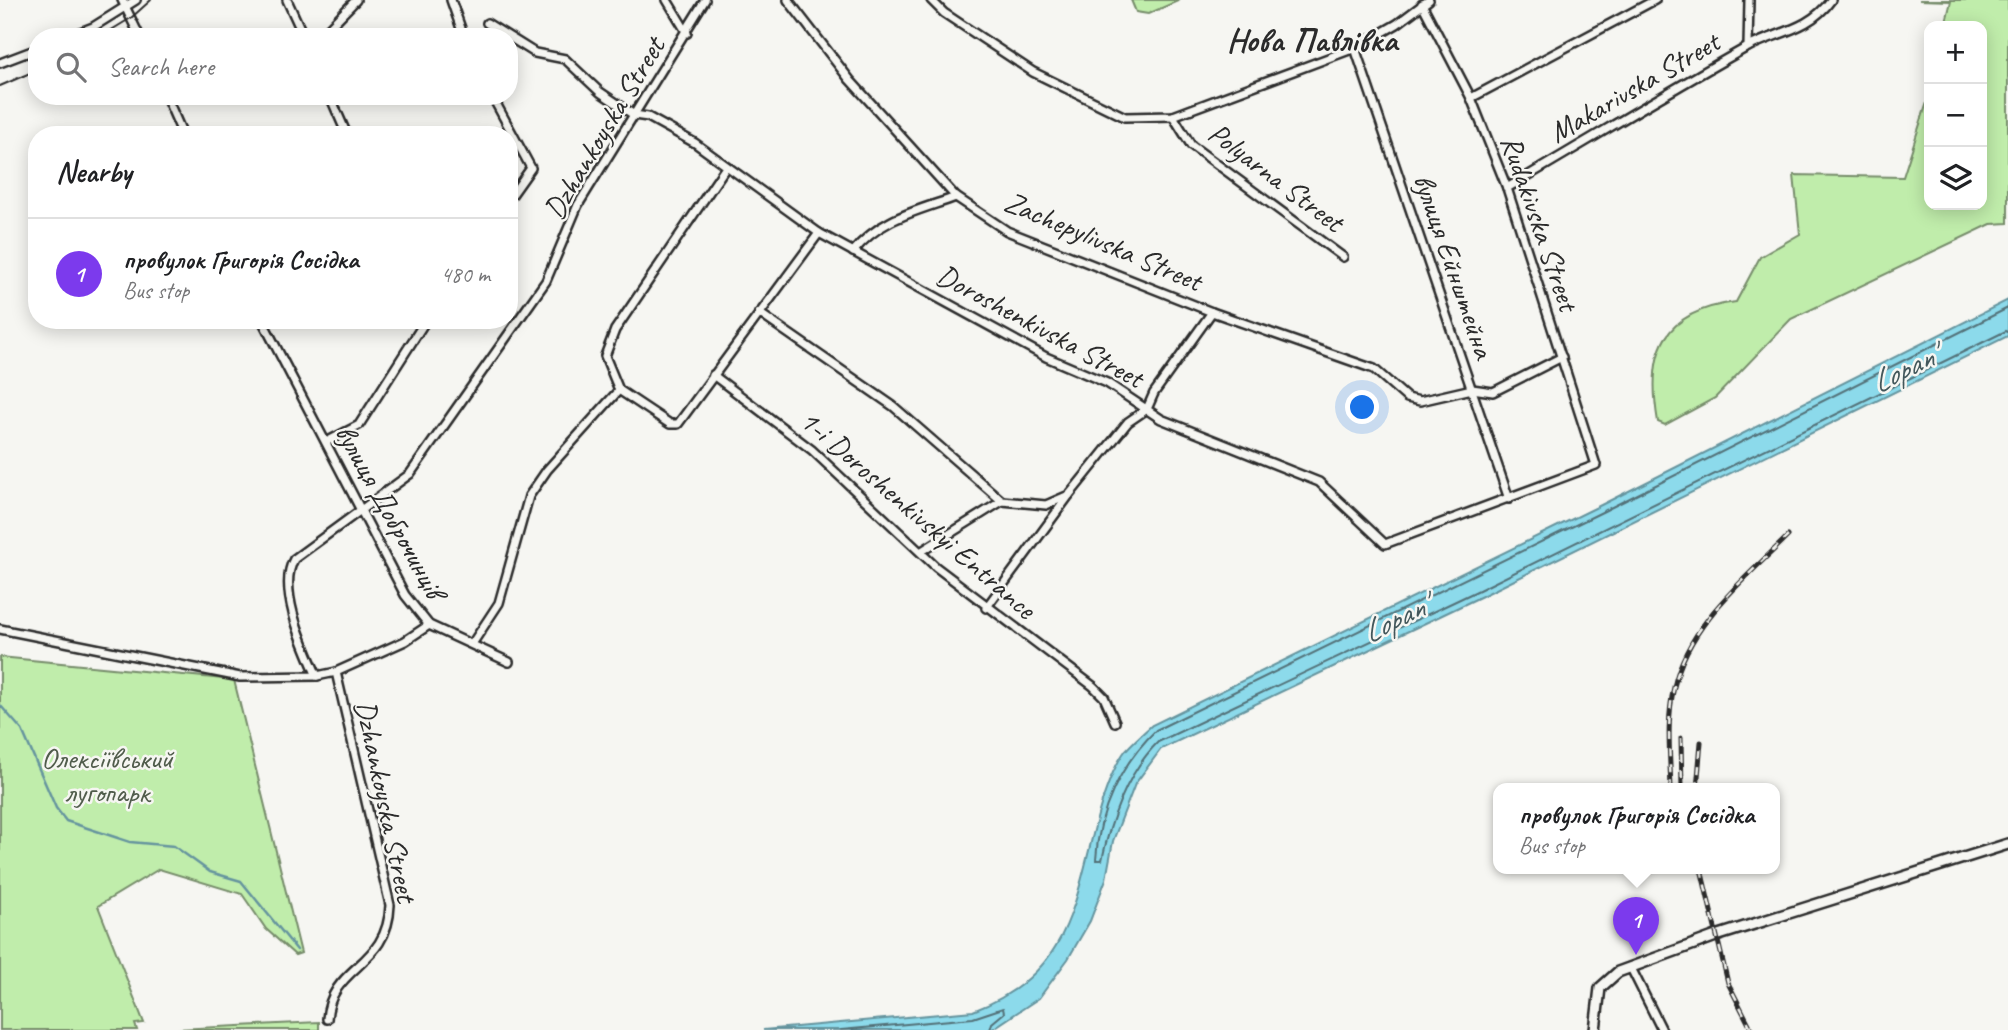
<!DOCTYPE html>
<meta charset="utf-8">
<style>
body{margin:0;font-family:Caveat,sans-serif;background:#f6f6f6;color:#202124}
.controls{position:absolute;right:21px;top:21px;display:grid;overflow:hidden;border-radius:14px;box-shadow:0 4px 18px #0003}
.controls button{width:63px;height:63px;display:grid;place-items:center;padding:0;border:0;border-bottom:2px solid #e0e0e0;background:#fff;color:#202124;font:35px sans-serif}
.you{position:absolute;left:1363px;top:408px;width:24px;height:24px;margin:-18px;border:5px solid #fff;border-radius:50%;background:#1a73e8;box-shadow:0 0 0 10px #1a73e833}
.badge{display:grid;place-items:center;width:46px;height:46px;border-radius:50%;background:#7c3aed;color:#fff;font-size:23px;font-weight:700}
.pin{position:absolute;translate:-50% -58px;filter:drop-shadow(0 2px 4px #0008)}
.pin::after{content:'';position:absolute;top:37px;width:24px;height:21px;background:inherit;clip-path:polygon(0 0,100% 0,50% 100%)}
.popup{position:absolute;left:1493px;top:783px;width:287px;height:91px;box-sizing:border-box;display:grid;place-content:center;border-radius:14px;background:#fff;filter:drop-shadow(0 2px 5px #0005);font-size:23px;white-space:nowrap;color:#757577}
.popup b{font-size:26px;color:#202124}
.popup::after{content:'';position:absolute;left:50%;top:100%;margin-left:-14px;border:14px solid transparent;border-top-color:#fff}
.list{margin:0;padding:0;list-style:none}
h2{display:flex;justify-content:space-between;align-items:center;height:91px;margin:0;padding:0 28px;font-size:30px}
h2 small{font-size:23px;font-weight:400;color:#757577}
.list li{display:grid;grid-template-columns:46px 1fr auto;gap:21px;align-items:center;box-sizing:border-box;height:112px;padding:0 28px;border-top:2px solid #e0e0e0}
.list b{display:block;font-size:26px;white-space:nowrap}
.list p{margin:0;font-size:23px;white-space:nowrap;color:#757577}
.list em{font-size:23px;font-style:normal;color:#757577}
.icon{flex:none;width:38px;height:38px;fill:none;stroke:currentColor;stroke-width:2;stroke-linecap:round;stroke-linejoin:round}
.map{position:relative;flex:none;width:2008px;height:1030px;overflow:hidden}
.search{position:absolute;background:#fff;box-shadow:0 4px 18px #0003;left:28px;top:28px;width:490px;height:77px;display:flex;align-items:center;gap:18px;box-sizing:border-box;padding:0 24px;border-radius:28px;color:#757577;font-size:26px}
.panel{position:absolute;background:#fff;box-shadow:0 4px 18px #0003;left:28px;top:126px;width:490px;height:203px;border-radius:28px}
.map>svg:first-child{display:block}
.green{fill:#c0edab;stroke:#768c6b;stroke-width:2}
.water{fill:#8cdaeb;stroke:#65949e;stroke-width:2}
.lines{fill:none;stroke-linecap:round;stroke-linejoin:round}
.shore{stroke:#527178;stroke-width:2}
.stream{stroke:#65949e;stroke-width:2.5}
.minor-casing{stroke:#2b2b2b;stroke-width:12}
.tertiary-casing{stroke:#2b2b2b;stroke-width:14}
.minor{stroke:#f6f6f2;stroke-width:7}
.tertiary{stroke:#f6f6f2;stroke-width:9}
.tram{stroke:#2b2b2b;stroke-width:2}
.rail-casing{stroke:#2b2b2b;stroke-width:5}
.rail{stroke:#f6f6f2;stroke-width:2.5;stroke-dasharray:8;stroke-linecap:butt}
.labels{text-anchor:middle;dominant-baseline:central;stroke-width:5;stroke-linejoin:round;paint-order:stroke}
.street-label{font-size:30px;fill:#2b2b2b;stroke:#f6f6f2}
.park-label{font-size:30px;fill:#505c4b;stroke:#f6f6f2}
.water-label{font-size:32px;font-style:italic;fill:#43575b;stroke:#f6f6f2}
.quarter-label{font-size:33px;font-weight:bold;fill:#2b2b2b;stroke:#f6f6f2}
</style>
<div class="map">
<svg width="2008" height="1030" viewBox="0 0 2008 1030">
<rect width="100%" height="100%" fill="#f6f6f2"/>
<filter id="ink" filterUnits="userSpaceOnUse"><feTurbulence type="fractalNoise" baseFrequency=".0143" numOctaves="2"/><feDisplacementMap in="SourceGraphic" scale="14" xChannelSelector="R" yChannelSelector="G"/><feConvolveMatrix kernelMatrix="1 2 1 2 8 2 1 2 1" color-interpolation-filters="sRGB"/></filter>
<g filter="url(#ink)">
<g class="green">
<path d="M 1131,0 L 1180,0 L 1148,14 L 1136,12 Z"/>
<path d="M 1919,0 L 2008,0 L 2008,223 L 1991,224 L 1791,319 L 1715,398 L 1665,425 L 1658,422 C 1646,352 1662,311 1736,302 L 1760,257 L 1800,234 L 1794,175 L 1903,177 L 1929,96 L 1929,205 L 1982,205 L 1982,26 L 1945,26 L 1951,1 Z"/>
<path d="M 0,657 L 234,680 L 301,953 L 295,955 L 266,929 L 242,894 L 159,869 L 98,906 L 144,1023 L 135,1024 L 137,1030 L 0,1030 Z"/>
<path d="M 319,1022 L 319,1030 L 157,1030 Z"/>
</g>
<path class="water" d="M 2008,300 L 2008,336 L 1482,596 L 1161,749 L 1135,784 L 1113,841 L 1106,879 L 1090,921 L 1068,959 L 1039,998 L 991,1030 L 763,1030 L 973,1011 C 1071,974 1074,903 1098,815 C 1104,794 1112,769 1125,751 C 1133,742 1143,733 1152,725 L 1601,505 Z"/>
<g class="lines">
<g class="shore">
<path d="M 2008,308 L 1604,511 L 1156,730 C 1121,764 1098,811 1096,860 L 1102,860 C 1111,818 1127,773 1158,742 L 1479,590 L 2008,330"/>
<path d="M 841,1030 L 973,1018 L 1003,1008 L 1004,1013 L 992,1023 L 990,1030"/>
</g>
<path class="stream" d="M 0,705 L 22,730 L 56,808 L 66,821 L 130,842 L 174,846 L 210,872 L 241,881 L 297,950"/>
<defs>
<g id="minor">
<path d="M 122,0 L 140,37"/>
<path d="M 287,0 L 304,37"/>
<path d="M 451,0 L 464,37"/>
<path d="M 667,0 L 687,33"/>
<path d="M 788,0 L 850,80 L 956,197 L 1007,231 L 1212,312 L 1374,369 L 1407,398 L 1420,401 L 1472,389 L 1493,392 L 1562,357"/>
<path d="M 931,0 L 944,13 L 1033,72 L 1125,117 L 1173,116 L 1355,48 L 1397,24 L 1429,0"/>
<path d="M 487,23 L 535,53 L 565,59 L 600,92 L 634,115 L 648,117 L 695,143 L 819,233 L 1046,357 L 1107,383 L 1161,419 L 1319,482 L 1385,544 L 1596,465 L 1507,188 L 1471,98 L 1422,4"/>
<path d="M 67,37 L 93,27 L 136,0"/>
<path d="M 320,37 L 356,0"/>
<path d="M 1748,47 L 1749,0"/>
<path d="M 1355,48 L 1509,499"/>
<path d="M 0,63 L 37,49"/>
<path d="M 166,96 L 183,135"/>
<path d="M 330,96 L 347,135"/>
<path d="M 492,96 L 531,168 L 509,199"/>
<path d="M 1471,98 L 1655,0"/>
<path d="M 1173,116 L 1191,145 L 1343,257"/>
<path d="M 1507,188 C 1586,142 1664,94 1744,49 C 1775,32 1809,31 1831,0"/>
<path d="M 853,252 C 880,218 917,211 956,197"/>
<path d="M 759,313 L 893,406 L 1002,501"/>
<path d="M 262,320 L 405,595 L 429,625 L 509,662"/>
<path d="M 713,375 L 812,450 L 936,567 L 1093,686 L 1104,697 L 1115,722"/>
<path d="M 619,390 L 670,424 L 678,424 L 819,233"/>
<path d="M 619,390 L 605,356 L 615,330 L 726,167"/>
<path d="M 326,442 L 359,425 L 426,320"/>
<path d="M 922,551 L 1002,501 L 1046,505 L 1069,495"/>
<path d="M 986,608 L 1070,494 L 1128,422 L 1147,409 L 1154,393 L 1212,312"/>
<path d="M 0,629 L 240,677 L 317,676 L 336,672 L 405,641 L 429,625"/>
<path d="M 472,644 L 499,603 L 529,496 L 547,470 L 619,390"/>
<path d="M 317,676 C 304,646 277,589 294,559 L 410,474 L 546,281 L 578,205 L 705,0"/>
<path d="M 1631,968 L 1662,1030"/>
<path d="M 327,1019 C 331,964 388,968 390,905 L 336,672"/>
</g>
<path id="tertiary" d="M 1595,1030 L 1600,988 L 1618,972 L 1716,936 L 2008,844"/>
</defs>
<use href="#minor" class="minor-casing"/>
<use href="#tertiary" class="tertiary-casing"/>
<use href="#minor" class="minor"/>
<use href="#tertiary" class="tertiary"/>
<g class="tram">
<path d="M 100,37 L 131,18 L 151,0"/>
<path d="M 0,86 L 37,70"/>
</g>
<defs>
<g id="rail">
<path d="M 1681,738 L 1682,789"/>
<path d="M 1671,789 C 1670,756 1666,720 1674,687 C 1688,624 1744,580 1788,536"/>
<path d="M 1697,789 L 1701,742"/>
<path d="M 1701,869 L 1728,983 L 1752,1030"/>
</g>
</defs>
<use href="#rail" class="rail-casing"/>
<use href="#rail" class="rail"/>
</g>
</g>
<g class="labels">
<g class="street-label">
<text transform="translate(1634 87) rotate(-30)">Makarivska Street</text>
<text transform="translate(604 128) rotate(-59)">Dzhankoyska Street</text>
<text transform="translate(1276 177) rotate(37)">Polyarna Street</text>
<text transform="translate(1540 223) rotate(71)">Rudakivska Street</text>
<text transform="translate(1103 241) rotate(23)">Zachepylivska Street</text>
<text transform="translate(1454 266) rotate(71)">вулиця Ейнштейна</text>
<text transform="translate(1040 326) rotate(28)">Doroshenkivska Street</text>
<text transform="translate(390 511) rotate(61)">вулиця Доброчинців</text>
<text transform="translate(918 514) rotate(41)">1-i Doroshenkivskyi Entrance</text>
<text transform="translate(386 801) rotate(78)">Dzhankoyska Street</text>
</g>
<g class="park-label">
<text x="107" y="758">Олексіївський<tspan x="107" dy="34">лугопарк</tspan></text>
</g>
<g class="water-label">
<text transform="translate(1904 369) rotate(-26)">Lopan'</text>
<text transform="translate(1395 619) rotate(-26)">Lopan'</text>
</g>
<g class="quarter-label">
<text x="1312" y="40">Нова Павлівка</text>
</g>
</g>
</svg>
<div class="controls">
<button>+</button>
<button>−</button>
<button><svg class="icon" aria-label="layers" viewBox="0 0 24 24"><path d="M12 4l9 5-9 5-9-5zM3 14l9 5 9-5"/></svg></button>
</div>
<div class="you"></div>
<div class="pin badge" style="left:1636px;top:955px">1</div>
<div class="popup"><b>провулок Григорія Сосідка</b>Bus stop</div>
<div class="search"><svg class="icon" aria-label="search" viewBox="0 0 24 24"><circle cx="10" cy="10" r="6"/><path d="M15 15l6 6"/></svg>Search here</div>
<section class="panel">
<h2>Nearby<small></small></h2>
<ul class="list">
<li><span class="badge">1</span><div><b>провулок Григорія Сосідка</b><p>Bus stop</p></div><em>480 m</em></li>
</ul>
</section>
</div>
